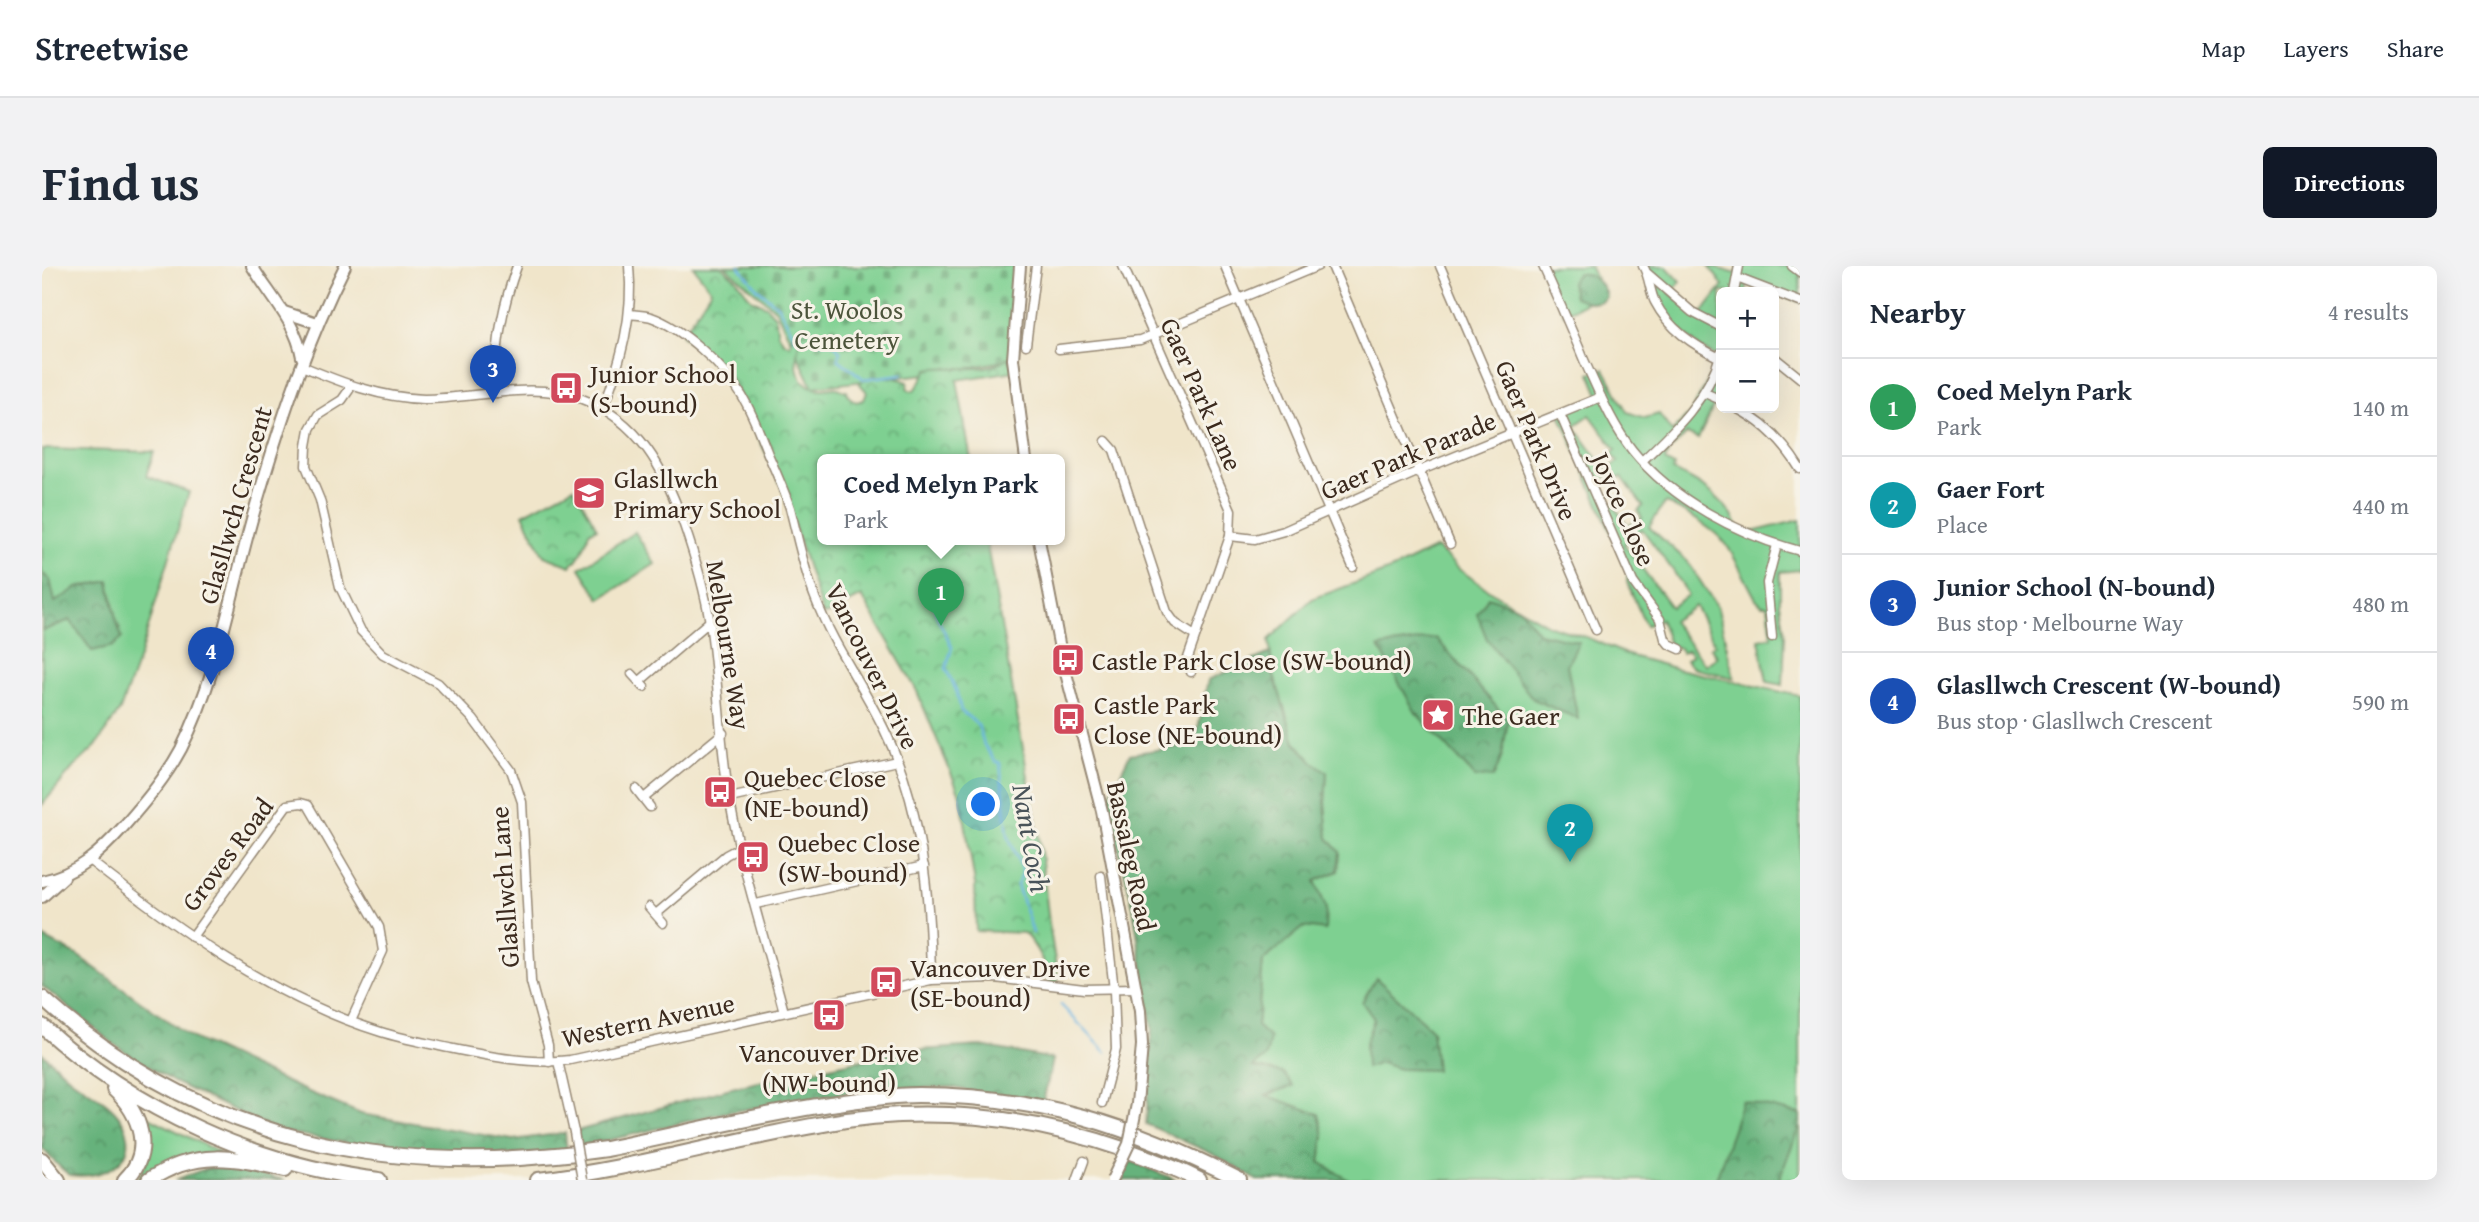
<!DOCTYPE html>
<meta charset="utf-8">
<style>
body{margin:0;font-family:"Gentium Book Plus",serif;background:#f2f2f3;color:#1f2937}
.controls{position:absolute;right:21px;top:21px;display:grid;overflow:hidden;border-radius:10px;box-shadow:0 7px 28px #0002}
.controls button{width:63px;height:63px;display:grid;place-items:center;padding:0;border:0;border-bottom:2px solid #e0e1e3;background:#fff;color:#1f2937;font:35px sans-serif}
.you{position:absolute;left:942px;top:539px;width:24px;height:24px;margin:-18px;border:5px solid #fff;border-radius:50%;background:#1a73e8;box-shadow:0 0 0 10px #1a73e833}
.badge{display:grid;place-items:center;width:46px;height:46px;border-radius:50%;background:#111827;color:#fff;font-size:23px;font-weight:700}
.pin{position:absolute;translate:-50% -58px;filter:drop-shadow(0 2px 4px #0008)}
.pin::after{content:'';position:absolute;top:37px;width:24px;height:21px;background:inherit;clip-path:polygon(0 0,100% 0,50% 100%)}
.popup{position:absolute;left:775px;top:188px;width:248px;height:91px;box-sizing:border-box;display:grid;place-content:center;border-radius:10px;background:#fff;filter:drop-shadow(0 2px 5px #0005);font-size:23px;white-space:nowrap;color:#747a83}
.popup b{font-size:26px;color:#1f2937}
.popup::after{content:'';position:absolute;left:50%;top:100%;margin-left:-14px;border:14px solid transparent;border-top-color:#fff}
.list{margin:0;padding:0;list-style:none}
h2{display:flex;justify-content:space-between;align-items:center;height:91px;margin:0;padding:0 28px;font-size:30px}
h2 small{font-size:23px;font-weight:400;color:#747a83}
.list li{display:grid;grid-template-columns:46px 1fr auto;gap:21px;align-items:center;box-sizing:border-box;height:98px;padding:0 28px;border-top:2px solid #e0e1e3}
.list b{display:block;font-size:26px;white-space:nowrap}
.list p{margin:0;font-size:23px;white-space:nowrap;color:#747a83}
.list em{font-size:23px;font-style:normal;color:#747a83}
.map{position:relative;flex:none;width:1758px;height:914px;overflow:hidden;border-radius:10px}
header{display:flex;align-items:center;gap:42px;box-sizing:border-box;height:98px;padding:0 35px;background:#fff;border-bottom:2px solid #e0e1e3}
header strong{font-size:33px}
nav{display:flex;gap:38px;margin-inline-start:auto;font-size:24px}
.intro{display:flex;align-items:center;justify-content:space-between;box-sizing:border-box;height:168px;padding:0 42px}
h1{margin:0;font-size:49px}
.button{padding:18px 32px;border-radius:10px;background:#111827;color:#fff;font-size:24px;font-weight:700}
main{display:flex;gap:42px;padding:0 42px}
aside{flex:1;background:#fff;border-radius:10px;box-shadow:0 7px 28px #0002}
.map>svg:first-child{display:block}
.grass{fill:#7ed091;stroke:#5c7d58;stroke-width:2;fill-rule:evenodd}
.forest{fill:url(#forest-crowns);stroke:#506e4c;stroke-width:2}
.cemetery{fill:url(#cemetery-stones);stroke:#5c7d58;stroke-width:2}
.park{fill:url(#park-crowns);stroke:#5c7d58;stroke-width:2}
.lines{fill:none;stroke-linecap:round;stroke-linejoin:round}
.stream{stroke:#69b4e2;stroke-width:2.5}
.street-casing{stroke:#968874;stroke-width:11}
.secondary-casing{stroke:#968874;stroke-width:14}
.highway-casing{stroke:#968874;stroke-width:18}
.street{stroke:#fff;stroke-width:8}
.secondary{stroke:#fff;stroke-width:10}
.highway{stroke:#fff;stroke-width:14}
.street-bridge-casing{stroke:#968874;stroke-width:11;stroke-linecap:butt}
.secondary-bridge-casing{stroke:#968874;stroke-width:14;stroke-linecap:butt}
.street-bridge{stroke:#fff;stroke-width:8}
.secondary-bridge{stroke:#fff;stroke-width:10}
.labels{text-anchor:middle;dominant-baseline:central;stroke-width:6;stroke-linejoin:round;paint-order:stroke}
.park-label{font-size:26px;fill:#4c543b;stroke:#f7f3e8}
.poi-label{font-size:26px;fill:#3b2a1e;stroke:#f7f3e8;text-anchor:start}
.street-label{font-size:26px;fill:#3b2a1e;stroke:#f7f3e8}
.water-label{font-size:28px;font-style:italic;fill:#495359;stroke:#f7f3e8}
</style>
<header>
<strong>Streetwise</strong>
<nav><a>Map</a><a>Layers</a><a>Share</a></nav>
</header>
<div class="intro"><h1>Find us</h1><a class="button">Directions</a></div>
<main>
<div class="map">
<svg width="1758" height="914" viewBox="0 0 1758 914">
<defs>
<pattern id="forest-crowns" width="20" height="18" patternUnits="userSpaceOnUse" patternTransform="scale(1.75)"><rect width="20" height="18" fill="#66b27b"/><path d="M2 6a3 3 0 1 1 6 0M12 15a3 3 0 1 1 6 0" fill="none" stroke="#559164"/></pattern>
<pattern id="cemetery-stones" width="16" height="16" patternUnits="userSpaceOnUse" patternTransform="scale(1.75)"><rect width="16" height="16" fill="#7ed091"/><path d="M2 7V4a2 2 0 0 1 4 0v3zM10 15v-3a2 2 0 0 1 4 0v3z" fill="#68a976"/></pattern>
<pattern id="park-crowns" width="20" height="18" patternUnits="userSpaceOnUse" patternTransform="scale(1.75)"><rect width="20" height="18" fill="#7ed091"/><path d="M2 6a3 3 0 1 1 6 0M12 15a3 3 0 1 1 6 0" fill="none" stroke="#68a976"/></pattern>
</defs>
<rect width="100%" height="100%" fill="#f7f3e8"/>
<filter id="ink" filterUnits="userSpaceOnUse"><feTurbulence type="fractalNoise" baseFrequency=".0143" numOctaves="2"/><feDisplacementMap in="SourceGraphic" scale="14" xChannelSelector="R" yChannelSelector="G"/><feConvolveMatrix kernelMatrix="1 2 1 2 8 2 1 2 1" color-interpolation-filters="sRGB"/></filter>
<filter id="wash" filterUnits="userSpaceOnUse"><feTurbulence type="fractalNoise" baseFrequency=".00686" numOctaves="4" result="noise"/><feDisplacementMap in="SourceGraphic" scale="28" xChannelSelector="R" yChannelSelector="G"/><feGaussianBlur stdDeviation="1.57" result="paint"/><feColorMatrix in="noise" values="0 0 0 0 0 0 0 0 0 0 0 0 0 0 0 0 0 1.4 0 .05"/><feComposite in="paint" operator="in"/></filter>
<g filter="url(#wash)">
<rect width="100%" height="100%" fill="#f0e5ca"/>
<g class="grass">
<path d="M 1501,0 L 1548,0 L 1561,27 L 1522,48 Z"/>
<path d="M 1601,0 L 1624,0 L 1639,16 L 1628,27 L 1657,51 L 1681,20 L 1667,0 L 1695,8 L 1697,0 L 1750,0 L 1758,6 L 1758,36 L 1706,16 L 1704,26 L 1679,26 L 1679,134 L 1675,133 L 1656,173 L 1645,168 L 1627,185 L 1623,195 L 1632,200 L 1631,205 C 1658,216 1685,233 1696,262 L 1706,267 L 1758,254 L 1758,304 L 1738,306 L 1738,337 L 1743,369 L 1741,419 L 1725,416 L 1717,373 L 1730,371 L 1726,339 L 1720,339 L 1714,333 C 1704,315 1695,295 1684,278 C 1673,264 1640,243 1623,237 L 1607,261 L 1646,296 L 1676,343 L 1692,412 L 1651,402 L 1644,394 L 1650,389 L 1646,384 L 1640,387 L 1638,383 L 1627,378 L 1618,353 L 1604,360 L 1585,316 L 1586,306 L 1518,148 L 1558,131 L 1548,107 L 1562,103 L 1585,146 L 1603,152 L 1617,148 L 1630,166 L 1649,146 L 1678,92 L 1658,82 L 1622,49 ZM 1548,149 L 1574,184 L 1570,187 L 1576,196 L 1564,204 L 1532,160 ZM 1570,207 L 1575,212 L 1580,211 L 1601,240 L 1596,245 L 1600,252 L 1586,260 L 1556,217 ZM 1600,263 L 1632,306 L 1646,329 L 1629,341 L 1582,278 ZM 1653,340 L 1673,378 L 1669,381 L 1675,391 L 1664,399 L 1630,355 Z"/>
<path d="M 0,183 L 112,186 L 104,210 L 147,226 L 98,389 L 78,444 L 54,480 L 30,503 L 0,539 L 0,365 L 28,353 L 78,362 L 74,354 L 67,315 L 35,322 L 13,337 L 8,314 L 0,307 Z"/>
<path d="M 593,266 L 613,298 L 558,333 L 538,302 Z"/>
<path d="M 1394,282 L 1418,304 L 1454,329 L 1508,360 L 1544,371 L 1586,389 L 1636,403 L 1758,430 L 1758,914 L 1306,914 L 1278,896 L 1282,869 L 1222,828 L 1250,820 L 1211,801 L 1224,791 L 1215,760 L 1221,694 L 1284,642 L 1273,615 L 1296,605 L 1298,586 L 1286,572 L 1283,537 L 1285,506 L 1271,496 L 1253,476 L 1231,407 L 1227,374 L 1270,333 L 1351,303 Z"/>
<path d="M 99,847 L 178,887 L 95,914 C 110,892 109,871 99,847 Z"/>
</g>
<g class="forest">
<path d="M 1536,7 C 1550,8 1562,17 1564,31 C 1556,41 1542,35 1532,31 L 1529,16 Z"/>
<path d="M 0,307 L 8,314 L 13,336 L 35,322 L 67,315 L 74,354 L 80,372 L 71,380 L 50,385 L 28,354 L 0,365 Z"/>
<path d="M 1446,331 L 1477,342 L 1497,367 L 1537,376 L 1525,399 L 1536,453 L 1491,433 L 1445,373 L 1435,348 Z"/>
<path d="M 1394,372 L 1466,454 L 1460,490 L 1451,512 L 1433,511 L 1374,447 L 1337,381 Z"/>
<path d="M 1228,387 L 1231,407 L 1253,476 L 1271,496 L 1285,506 L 1283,537 L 1286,572 L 1298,586 L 1296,605 L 1273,615 L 1284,642 L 1283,664 L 1262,661 L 1221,695 L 1215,760 L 1228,772 L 1224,791 L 1211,801 L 1241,807 L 1251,820 L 1224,829 L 1277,848 L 1282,869 L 1278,896 L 1306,914 L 1215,914 L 1171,888 L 1104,858 L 1110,763 L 1091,641 L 1065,535 L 1088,488 L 1153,478 L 1166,414 Z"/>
<path d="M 0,671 L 35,689 L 148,771 L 257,822 L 319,848 L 471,874 L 523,867 L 525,886 L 399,893 L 236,865 L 132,816 L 73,779 L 0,720 Z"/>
<path d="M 1334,712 L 1390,764 L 1394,804 L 1357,803 L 1339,797 L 1324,802 L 1323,778 L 1332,753 L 1320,736 Z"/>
<path d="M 939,780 L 1011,793 L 1000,840 L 909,821 L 823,824 L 680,847 L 538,881 L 535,865 L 689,822 L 862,785 Z"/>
<path d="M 0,787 C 9,795 19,804 28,812 C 45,825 67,835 79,853 C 102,889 68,914 28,909 C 18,903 9,892 1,883 Z"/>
<path d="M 1700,835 L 1758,848 L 1758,858 L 1737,914 L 1674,914 Z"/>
<path d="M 1088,895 L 1134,914 L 1079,914 Z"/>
<path d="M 168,901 L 196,904 L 243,914 L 133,914 Z"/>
</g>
<path class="cemetery" d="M 683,0 L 978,0 L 971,93 L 910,105 L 771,121 L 734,44 Z"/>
<g class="park">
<path d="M 651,0 L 679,0 L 694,13 L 709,33 L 724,40 L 733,50 L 736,68 L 742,76 L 748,79 L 750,68 L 756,69 L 758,75 C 753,91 751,115 773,122 C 780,125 788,121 795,122 C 798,122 801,125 805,125 L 806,130 L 814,136 L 822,134 L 825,126 L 817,117 C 831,107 851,110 866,116 L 865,122 L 869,125 L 874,123 L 886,103 C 911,98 945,110 966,91 L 973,105 L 915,114 L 929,194 L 780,194 L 780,274 L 944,274 L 998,578 L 1007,657 L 1017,720 L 1007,718 C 1004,697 996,682 982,667 L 934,665 L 933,618 L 919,531 L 874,423 L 820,330 L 786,348 L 781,349 L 739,219 L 689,113 L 640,69 L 669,24 Z"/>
<path d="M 532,221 L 555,262 L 547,266 C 544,280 539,290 529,300 L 502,290 L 481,248 Z"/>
</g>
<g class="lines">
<g class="stream">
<path d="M 697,0 L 716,23 L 736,40 L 754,73 L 791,77 L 798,85 L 796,93 L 822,113 L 861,108"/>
<path d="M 891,338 L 896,353 L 910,381 L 904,403 L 914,424 L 919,445 L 936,459 L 942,479 L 953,495 L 958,497 L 966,569 L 981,606 L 975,619 L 991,667"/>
<path d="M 1019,739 L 1064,786"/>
</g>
</g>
</g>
<g filter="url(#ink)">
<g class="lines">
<defs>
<g id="street">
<path d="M 1081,0 L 1189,244 L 1188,270 L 1146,392 L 1149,406"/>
<path d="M 1183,0 L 1311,301"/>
<path d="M 1290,0 L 1408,278"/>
<path d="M 1398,0 L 1554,364"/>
<path d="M 1501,0 C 1515,31 1529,62 1542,94 C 1556,124 1569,157 1590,184 C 1630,234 1697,269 1758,285"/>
<path d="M 1601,0 C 1608,11 1607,24 1613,36 C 1627,63 1651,79 1678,92"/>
<path d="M 1750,0 L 1758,6"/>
<path d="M 1606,8 L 1650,46 L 1679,61"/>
<path d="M 1695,12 L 1758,36"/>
<path d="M 1692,26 L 1697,0"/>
<path d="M 587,48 C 594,49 602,49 609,51 C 641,62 683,101 700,130 C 711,148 718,168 726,188 C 734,206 742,224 748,242 C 756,273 762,305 774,334 C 791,379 820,418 841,461 C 880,539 888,629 889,714"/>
<path d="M 984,79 L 994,0"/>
<path d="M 1017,83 L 1098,74 L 1276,0"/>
<path d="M 1732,91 L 1758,112"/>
<path d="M 260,100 C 298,116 339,132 382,133 C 434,133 489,114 540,133 C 597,154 623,204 642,259 C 653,291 663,324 668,357 C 677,416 677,477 688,536 C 701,607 724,677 742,746"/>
<path d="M 307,119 L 307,124 L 300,134 L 276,149 L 268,163 L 265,180 L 264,200 L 278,234 L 298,321 L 319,365 L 341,388 L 396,417 L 431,453 L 469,504 L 480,536 L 489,716 L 506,779 L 507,796"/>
<path d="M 455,127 C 452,83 460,41 475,0"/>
<path d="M 1663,127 L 1679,134"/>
<path d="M 561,142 C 579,95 592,50 587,0"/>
<path d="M 1694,142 C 1722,156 1742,177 1758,203"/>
<path d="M 1518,148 L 1591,316 L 1618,353 L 1623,373 L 1627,378 L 1638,383"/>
<path d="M 1064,175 L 1072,184 L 1125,346 L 1133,357 L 1153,370"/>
<path d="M 1600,195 C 1634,163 1666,133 1679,87"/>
<path d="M 1188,270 L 1213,273 L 1242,265 L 1377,205 L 1559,131"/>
<path d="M 1730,371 L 1725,317 L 1735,279"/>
<path d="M 590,408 L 602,421"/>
<path d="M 598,415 L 668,355"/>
<path d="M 594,523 L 608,541"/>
<path d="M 602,532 L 681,467"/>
<path d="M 688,532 L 855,495"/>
<path d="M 47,594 C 136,664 230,732 339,766 C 361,773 385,777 407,782 C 446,790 489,799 528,794 L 889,714 L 953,712 L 1042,723 L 1094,722"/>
<path d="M 1059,610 L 1072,724 L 1074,783 L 1060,837"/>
<path d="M 714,638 L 882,600"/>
<path d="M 607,641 L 621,657"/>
<path d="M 614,648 L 684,589 L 697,582"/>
<path d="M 150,671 L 245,539 L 259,537 L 266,539 L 337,661 L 341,685 L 309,755"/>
<path d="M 516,795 L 532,866"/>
<path d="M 1035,914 L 1042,895"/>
</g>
<g id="secondary">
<path d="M 210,0 C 228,30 254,56 260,91"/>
<path d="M 978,0 L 971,93 L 984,194"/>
<path d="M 242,46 L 275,57"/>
<path d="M 997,274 L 1019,388 L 1060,545 L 1098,745 L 1100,779 L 1095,838"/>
<path d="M 0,615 C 35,608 59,586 82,560 C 103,536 124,511 139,483 C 179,404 191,313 217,229 C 240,151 266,73 303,0"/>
<path d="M 0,631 L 22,611"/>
</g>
<g id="highway">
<path d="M 0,732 C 163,878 351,914 564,883 C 639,868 713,849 788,838 C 817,834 846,829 876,829 C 996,829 1091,860 1197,914"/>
<path d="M 0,760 C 92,844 214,899 337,914"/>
<path d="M 72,823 C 99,848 112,886 83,914"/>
<path d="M 0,894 L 16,914"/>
<path d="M 107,914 C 154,883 191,891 243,903"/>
<path d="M 496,914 C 592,903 686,874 781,858 C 883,839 986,850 1084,884 C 1109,893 1133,901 1157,914"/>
</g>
</defs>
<use href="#street" class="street-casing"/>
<use href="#secondary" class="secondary-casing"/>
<use href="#highway" class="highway-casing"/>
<use href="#street" class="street"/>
<use href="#secondary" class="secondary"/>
<use href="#highway" class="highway"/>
<defs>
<path id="street-bridge" d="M 532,866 L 540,914"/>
<path id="secondary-bridge" d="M 1070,914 L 1087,878 L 1095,838"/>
</defs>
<use href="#street-bridge" class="street-bridge-casing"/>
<use href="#secondary-bridge" class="secondary-bridge-casing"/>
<use href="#street-bridge" class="street-bridge"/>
<use href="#secondary-bridge" class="secondary-bridge"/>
</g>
</g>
<defs>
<symbol id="bus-square" viewBox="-11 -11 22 22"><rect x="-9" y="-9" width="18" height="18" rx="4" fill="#d1495b" stroke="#f7f3e8"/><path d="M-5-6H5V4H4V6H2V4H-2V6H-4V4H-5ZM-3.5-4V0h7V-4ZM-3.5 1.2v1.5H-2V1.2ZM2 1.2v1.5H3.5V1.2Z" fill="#fff"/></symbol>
<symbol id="school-square" viewBox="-11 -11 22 22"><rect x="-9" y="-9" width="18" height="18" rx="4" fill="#d1495b" stroke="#f7f3e8"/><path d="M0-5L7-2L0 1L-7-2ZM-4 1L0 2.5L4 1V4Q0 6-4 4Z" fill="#fff"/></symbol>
<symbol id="sight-square" viewBox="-11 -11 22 22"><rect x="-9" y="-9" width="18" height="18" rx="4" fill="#d1495b" stroke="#f7f3e8"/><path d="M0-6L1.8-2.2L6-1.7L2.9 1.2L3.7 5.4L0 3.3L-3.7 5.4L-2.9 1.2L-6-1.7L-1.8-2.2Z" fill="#fff"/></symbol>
</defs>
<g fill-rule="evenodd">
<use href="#bus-square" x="505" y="103" width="38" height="38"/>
<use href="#school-square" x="528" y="208" width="38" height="38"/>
<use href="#bus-square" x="1007" y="375" width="38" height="38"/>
<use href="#sight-square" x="1377" y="430" width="38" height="38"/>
<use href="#bus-square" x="1008" y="434" width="38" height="38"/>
<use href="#bus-square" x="659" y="507" width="38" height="38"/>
<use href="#bus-square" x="692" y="572" width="38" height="38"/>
<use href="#bus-square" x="825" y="697" width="38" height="38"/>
<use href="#bus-square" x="768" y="730" width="38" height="38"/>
</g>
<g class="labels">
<g class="park-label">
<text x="805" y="43">St. Woolos<tspan x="805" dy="30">Cemetery</tspan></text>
</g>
<g class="poi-label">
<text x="548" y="107">Junior School<tspan x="548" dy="30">(S-bound)</tspan></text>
<text x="572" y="212">Glasllwch<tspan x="572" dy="30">Primary School</tspan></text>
<text x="1050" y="394">Castle Park Close (SW-bound)</text>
<text x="1052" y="438">Castle Park<tspan x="1052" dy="30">Close (NE-bound)</tspan></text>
<text x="1420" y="449">The Gaer</text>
<text x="702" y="511">Quebec Close<tspan x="702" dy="30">(NE-bound)</tspan></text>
<text x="736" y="576">Quebec Close<tspan x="736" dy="30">(SW-bound)</tspan></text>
<text x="868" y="701">Vancouver Drive<tspan x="868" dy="30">(SE-bound)</tspan></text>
<text x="787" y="786" text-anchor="middle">Vancouver Drive<tspan x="787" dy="30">(NW-bound)</tspan></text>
</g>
<g class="street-label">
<text transform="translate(1160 128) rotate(66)">Gaer Park Lane</text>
<text transform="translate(1495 174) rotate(67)">Gaer Park Drive</text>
<text transform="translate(1366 189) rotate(-23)">Gaer Park Parade</text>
<text transform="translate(193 239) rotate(-74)">Glasllwch Crescent</text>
<text transform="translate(1582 243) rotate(66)">Joyce Close</text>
<text transform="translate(687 379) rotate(81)">Melbourne Way</text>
<text transform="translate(831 400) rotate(64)">Vancouver Drive</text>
<text transform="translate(185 588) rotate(-53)">Groves Road</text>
<text transform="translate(1090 590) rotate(78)">Bassaleg Road</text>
<text transform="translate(462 621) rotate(-94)">Glasllwch Lane</text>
<text transform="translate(606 754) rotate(-12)">Western Avenue</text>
</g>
<g class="water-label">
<text transform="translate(990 572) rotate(80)">Nant Coch</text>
</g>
</g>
</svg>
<div class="controls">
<button>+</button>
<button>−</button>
</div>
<div class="you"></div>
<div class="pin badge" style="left:899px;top:360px;background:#2e9e5b">1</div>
<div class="popup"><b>Coed Melyn Park</b>Park</div>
<div class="pin badge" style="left:1528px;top:596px;background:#0f9aa8">2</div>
<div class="pin badge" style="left:451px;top:137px;background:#1a4fb4">3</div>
<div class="pin badge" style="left:169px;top:419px;background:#1a4fb4">4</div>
</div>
<aside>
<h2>Nearby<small>4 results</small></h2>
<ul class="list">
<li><span class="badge" style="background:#2e9e5b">1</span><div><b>Coed Melyn Park</b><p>Park</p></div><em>140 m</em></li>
<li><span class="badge" style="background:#0f9aa8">2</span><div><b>Gaer Fort</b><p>Place</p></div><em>440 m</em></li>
<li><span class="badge" style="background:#1a4fb4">3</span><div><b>Junior School (N-bound)</b><p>Bus stop · Melbourne Way</p></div><em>480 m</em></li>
<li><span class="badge" style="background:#1a4fb4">4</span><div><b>Glasllwch Crescent (W-bound)</b><p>Bus stop · Glasllwch Crescent</p></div><em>590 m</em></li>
</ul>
</aside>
</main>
